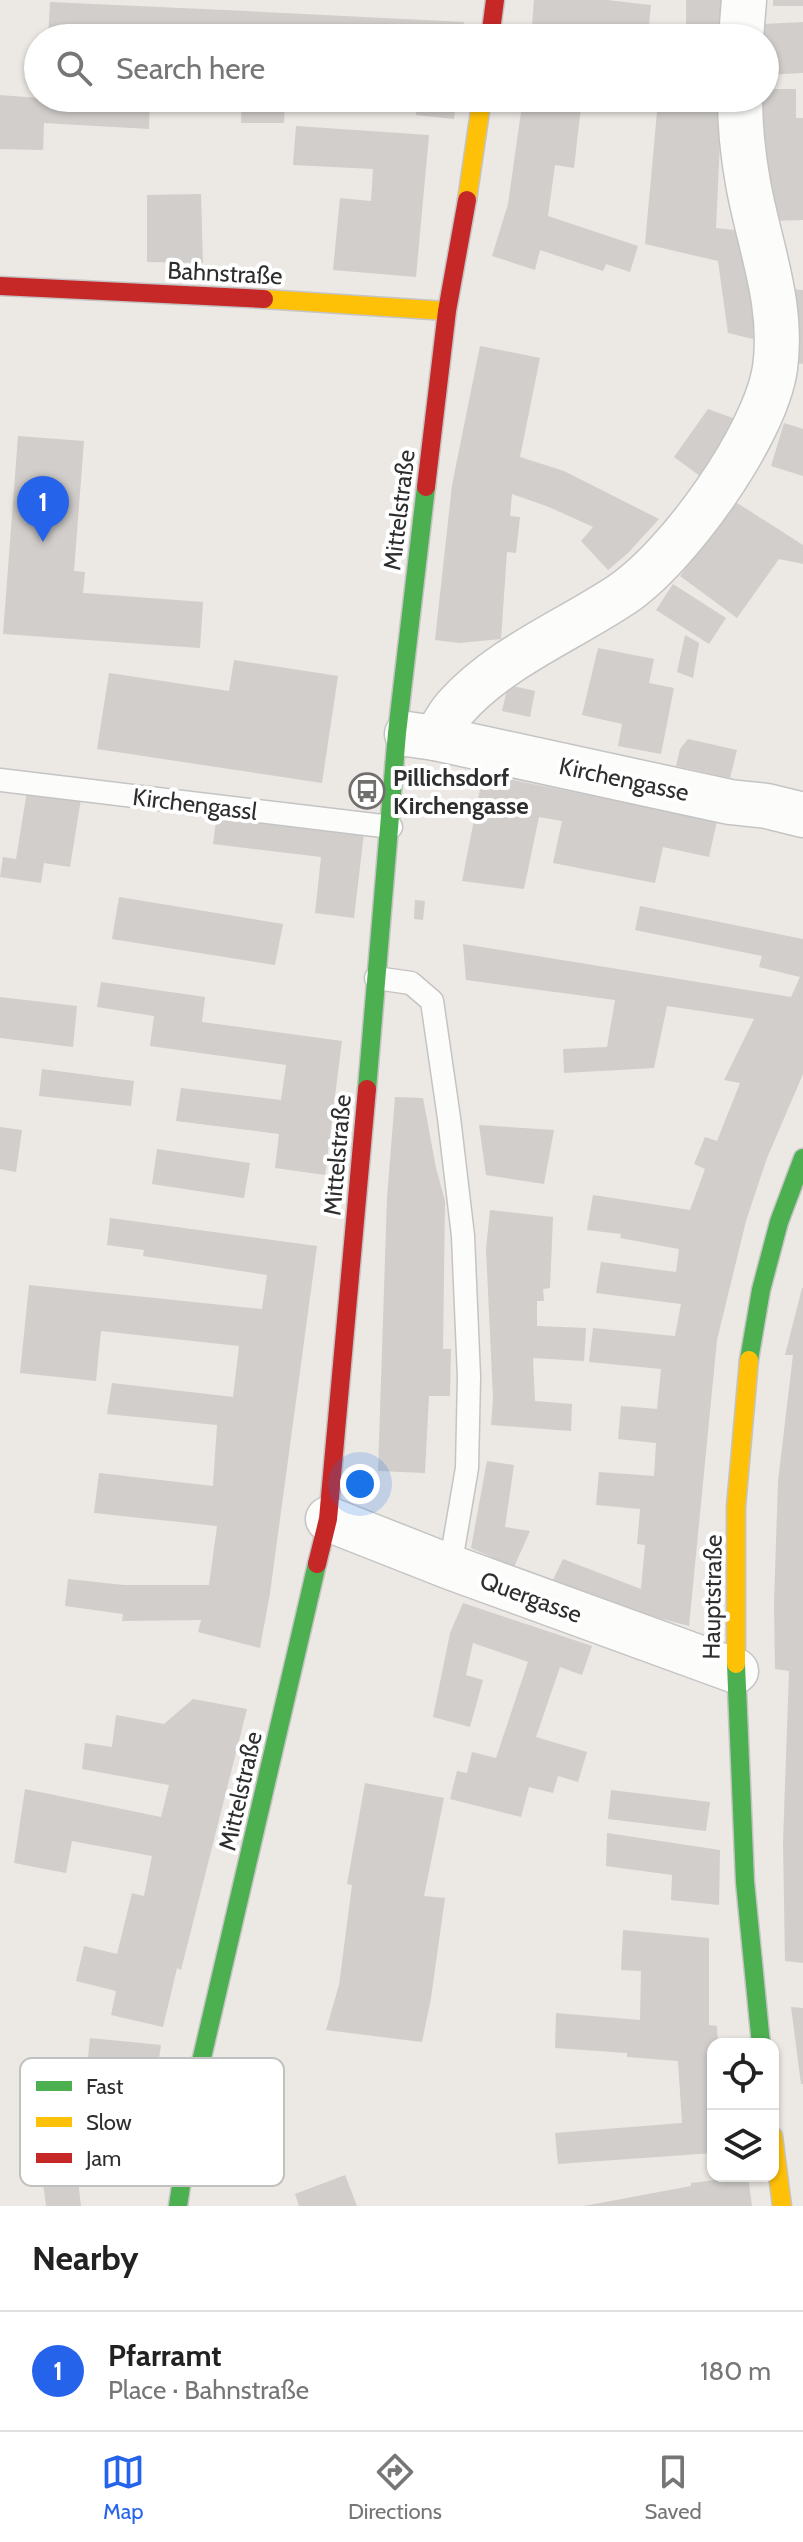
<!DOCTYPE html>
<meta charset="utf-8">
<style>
body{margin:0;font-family:Cabin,sans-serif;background:#f6f6f6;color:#222}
.controls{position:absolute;right:24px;bottom:24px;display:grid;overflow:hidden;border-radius:16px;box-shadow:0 2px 6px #0004}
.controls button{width:72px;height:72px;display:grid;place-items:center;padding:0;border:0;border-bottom:2px solid #e0e0e0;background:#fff;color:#222;font:40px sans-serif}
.you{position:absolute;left:360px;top:1484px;width:28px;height:28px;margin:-20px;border:6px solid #fff;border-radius:50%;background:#1a73e8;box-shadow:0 0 0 12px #1a73e833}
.badge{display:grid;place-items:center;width:52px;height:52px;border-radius:50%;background:#2563eb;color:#fff;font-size:26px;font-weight:700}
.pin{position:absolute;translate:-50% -66px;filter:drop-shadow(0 2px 4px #0008)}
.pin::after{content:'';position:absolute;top:42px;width:28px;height:24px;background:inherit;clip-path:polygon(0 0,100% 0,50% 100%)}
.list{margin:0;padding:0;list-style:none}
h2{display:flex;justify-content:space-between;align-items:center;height:104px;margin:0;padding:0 32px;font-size:34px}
h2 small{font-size:26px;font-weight:400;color:#767676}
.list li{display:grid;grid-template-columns:52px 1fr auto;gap:24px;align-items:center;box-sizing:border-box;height:120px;padding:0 32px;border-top:2px solid #e0e0e0}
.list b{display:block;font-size:30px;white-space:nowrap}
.list p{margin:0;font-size:26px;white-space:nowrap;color:#767676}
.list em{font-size:26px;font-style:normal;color:#767676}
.icon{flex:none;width:44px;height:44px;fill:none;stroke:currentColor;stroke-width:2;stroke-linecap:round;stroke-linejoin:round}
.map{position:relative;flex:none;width:803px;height:2206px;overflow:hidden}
.search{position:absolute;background:#fff;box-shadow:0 2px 6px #0004;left:24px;right:24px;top:24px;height:88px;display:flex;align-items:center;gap:20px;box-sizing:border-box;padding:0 28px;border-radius:44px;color:#767676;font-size:30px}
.sheet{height:224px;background:#fff}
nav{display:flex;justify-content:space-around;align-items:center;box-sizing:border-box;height:112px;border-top:2px solid #e0e0e0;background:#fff;font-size:22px;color:#767676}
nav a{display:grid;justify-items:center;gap:4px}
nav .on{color:#2563eb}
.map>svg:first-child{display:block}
.building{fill:#d1cecb}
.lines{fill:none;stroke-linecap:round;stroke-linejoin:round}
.lane-casing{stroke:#c5c4c5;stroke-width:25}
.street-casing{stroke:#c5c4c5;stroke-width:47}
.fast-casing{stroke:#c5c4c5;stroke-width:21}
.slow-casing{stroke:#c5c4c5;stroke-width:21}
.jam-casing{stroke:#c5c4c5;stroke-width:21}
.lane{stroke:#fcfcfb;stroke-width:22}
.street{stroke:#fcfcfb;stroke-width:44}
.fast{stroke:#4caf50;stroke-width:18}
.slow{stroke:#ffc107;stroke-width:18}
.jam{stroke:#c62828;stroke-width:18}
.labels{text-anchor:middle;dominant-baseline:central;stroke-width:8;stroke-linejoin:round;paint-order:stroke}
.street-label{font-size:24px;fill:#2e2e2e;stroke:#fff}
.poi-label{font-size:24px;font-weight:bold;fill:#2e2e2e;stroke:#fff;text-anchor:start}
.key{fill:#fff;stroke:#c0c0c0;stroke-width:2}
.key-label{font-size:22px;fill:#2e2e2e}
</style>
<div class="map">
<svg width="803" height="2206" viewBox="0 0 803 2206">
<rect width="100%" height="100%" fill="#ece8e4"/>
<g class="building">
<path d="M 534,0 L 607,0 L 651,5 L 648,34 L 605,29 L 604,38 L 531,38 Z"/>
<path d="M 686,0 L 727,0 L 725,38 L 686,35 Z"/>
<rect x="773" y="0" width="30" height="6"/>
<path d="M 50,2 L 246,11 L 464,22 L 462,38 L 48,38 Z"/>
<path d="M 803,22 L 803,73 L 765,75 L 765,38 L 761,38 L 762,24 Z"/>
<path d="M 765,89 L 796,89 L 796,118 L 803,118 L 803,220 L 772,221 L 759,98 L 765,98 Z"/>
<path d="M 0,95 L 38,98 L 150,98 L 149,129 L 44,123 L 43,150 L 0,149 Z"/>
<path d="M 242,98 L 285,98 L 284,123 L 241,123 Z"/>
<path d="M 417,98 L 456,98 L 454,119 L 416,115 Z"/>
<path d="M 523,98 L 582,98 L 574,168 L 555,165 L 548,216 L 638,246 L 630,272 L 606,264 L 603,271 L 540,250 L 535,270 L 492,256 L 508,204 Z"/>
<path d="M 648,98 L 722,98 L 716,228 L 743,231 L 761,341 L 728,333 L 718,261 L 645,244 L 658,101 L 648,100 Z"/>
<path d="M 296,126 L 429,135 L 416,277 L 333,270 L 340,198 L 371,201 L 373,169 L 293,165 Z"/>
<path d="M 201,194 L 203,263 L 147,262 L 147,195 Z"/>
<path d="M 788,289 L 803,290 L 803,364 L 792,362 Z"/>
<path d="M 480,346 L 540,358 L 520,457 L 564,471 L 659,519 L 628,553 L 608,570 L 581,541 L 593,527 L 549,507 L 512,494 L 510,516 L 520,517 L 516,553 L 507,552 L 501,639 L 459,643 L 435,640 L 452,485 Z"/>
<path d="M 708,409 L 741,421 L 700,476 L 674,457 Z"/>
<path d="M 784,423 L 803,429 L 803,476 L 771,466 Z"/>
<path d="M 18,436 L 84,441 L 74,571 L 85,572 L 83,593 L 203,602 L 200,648 L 3,634 Z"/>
<path d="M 734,501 L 803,545 L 803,564 L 779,559 L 737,618 L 680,576 Z"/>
<path d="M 673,584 L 726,618 L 709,644 L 656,610 Z"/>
<path d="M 685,635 L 699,643 L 693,678 L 677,672 Z"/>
<path d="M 598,648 L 654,659 L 649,683 L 674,688 L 661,754 L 618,746 L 622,724 L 582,715 Z"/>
<path d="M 234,660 L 338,676 L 322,783 L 97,749 L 109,673 L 229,691 Z"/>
<path d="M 508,685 L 535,691 L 530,717 L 502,711 Z"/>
<path d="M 688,739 L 737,750 L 730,778 L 676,766 L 680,749 Z"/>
<path d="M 483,774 L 717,821 L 709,857 L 663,847 L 655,883 L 553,863 L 562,821 L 539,817 L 524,889 L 462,881 Z"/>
<path d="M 27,791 L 81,799 L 70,867 L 44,863 L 41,883 L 0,877 L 3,857 L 16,859 Z"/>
<path d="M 217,814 L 364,833 L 354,918 L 315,913 L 321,857 L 213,844 Z"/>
<path d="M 119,897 L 283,924 L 275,965 L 112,939 Z"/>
<path d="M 415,900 L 425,901 L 423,920 L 414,919 Z"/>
<path d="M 640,906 L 803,939 L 803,1074 L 767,1158 L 746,1221 L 717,1340 L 689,1626 L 614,1606 L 552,1582 L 563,1559 L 641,1589 L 645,1545 L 637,1544 L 640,1509 L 596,1505 L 599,1472 L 654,1476 L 656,1443 L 618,1439 L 621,1406 L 657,1409 L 661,1369 L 589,1362 L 593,1328 L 675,1336 L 681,1304 L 596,1293 L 601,1262 L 676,1272 L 679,1249 L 620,1238 L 621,1234 L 587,1230 L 593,1195 L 690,1210 L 705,1169 L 694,1164 L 705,1137 L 717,1141 L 740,1083 L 724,1080 L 754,1019 L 667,1006 L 654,1068 L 564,1073 L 563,1049 L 607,1047 L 615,1000 L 466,980 L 463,944 L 791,997 L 800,977 L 759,967 L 762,956 L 635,930 Z"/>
<path d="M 101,982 L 205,997 L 202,1022 L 342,1041 L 325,1175 L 275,1168 L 279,1134 L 176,1121 L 181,1088 L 281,1100 L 286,1065 L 150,1046 L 154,1016 L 97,1007 Z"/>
<path d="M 0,997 L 77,1006 L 73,1047 L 0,1038 Z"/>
<path d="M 42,1069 L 134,1081 L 131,1106 L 39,1096 Z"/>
<path d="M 395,1097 L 423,1098 L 436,1168 L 445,1201 L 443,1349 L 451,1349 L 450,1396 L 429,1396 L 425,1473 L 378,1471 L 387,1198 Z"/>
<path d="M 479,1125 L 554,1130 L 544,1184 L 486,1175 Z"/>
<path d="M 0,1127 L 22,1130 L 16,1172 L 0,1169 Z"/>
<path d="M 157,1149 L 250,1163 L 244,1198 L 152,1184 Z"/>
<path d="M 490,1210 L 553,1217 L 550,1288 L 543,1289 L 544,1301 L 537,1301 L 537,1326 L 586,1328 L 584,1361 L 533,1358 L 535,1401 L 572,1404 L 571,1431 L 491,1425 L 493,1398 L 486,1249 Z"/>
<path d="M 110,1218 L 317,1246 L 270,1593 L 260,1648 L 198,1632 L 201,1620 L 122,1621 L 123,1614 L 65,1606 L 68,1579 L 124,1585 L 209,1585 L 217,1526 L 94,1513 L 99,1473 L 213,1486 L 217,1425 L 107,1414 L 112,1383 L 233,1397 L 239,1346 L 101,1331 L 96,1381 L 20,1373 L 29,1285 L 262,1309 L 267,1275 L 143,1256 L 144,1250 L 107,1245 Z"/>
<path d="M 802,1288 L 803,1288 L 803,1963 L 785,1961 L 783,1843 L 789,1671 L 775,1669 L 774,1603 L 778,1481 L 793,1355 L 785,1355 Z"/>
<path d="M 487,1461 L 514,1465 L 505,1527 L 530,1531 L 514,1567 L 471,1548 Z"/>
<path d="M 463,1603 L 592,1646 L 582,1675 L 560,1667 L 536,1737 L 587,1752 L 578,1782 L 558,1776 L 553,1793 L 529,1787 L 521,1817 L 450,1799 L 457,1771 L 467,1773 L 472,1752 L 496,1758 L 528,1662 L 473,1643 L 466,1675 L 483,1680 L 470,1727 L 433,1717 L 450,1633 Z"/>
<path d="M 193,1699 L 247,1709 L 181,1970 L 177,1968 L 163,2027 L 111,2015 L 116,1991 L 76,1981 L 84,1946 L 117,1954 L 132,1893 L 144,1896 L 152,1856 L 72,1841 L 66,1873 L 14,1863 L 25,1789 L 161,1817 L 169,1785 L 82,1769 L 85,1743 L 112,1747 L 116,1715 L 164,1724 Z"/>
<path d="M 365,1783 L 444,1798 L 424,1896 L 445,1898 L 431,1998 L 422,2042 L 326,2030 L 339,1985 L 352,1885 L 347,1884 Z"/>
<path d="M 611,1790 L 710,1802 L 706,1831 L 608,1819 Z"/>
<path d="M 607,1833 L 720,1850 L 719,1905 L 671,1900 L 672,1875 L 606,1866 Z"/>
<path d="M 623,1930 L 709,1938 L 709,2025 L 717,2026 L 718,2044 L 713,2044 L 713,2153 L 558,2164 L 555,2133 L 682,2123 L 678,2061 L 627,2057 L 627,2053 L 555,2048 L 556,2013 L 640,2020 L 641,1971 L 621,1970 Z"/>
<path d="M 791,2007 L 803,2008 L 803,2084 L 801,2084 Z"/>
<path d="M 90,2038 L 161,2045 L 151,2114 L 82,2115 Z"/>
<path d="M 75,2155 L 81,2206 L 46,2206 L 40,2159 Z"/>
<path d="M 345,2175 L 357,2206 L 299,2206 L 295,2194 Z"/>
<path d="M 715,2176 L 748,2176 L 752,2206 L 584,2206 L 691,2186 L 691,2183 L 716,2180 Z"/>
</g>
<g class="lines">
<defs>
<g id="lane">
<path d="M 0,780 L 391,827"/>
<path d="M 376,978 L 411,983 L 432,1001 L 449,1118 L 463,1236 L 469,1377 L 467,1468 L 450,1567"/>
</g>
<g id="street">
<path d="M 741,38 L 744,0"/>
<path d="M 407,734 L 435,738 L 730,802 L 767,806 L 803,815"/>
<path d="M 435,738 C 442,728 448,716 455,708 C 499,658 567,631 621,595 C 677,558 765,436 775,368 C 784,304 759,245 748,183 C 743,155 740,126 740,98"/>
<path d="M 328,1519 L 450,1567 L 736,1671"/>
</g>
<g id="fast">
<path d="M 367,1089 L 397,733 L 426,487"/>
<path d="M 749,1360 L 761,1290 L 779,1222 L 803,1158"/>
<path d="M 736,1664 L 745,1882 L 761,2044"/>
<path d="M 178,2206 L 197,2079 L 317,1564"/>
</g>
<g id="slow">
<path d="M 467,200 L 482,98"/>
<path d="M 264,299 L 447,311"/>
<path d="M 736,1664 L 736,1507 L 749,1360"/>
<path d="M 773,2136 L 782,2206"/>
</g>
<g id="jam">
<path d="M 490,38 L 495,0"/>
<path d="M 0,286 L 264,299"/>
<path d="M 426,487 L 447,311 L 467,200"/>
<path d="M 317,1564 L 328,1519 L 367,1089"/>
</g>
</defs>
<use href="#lane" class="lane-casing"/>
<use href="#street" class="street-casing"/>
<use href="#fast" class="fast-casing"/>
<use href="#slow" class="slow-casing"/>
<use href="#jam" class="jam-casing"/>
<use href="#lane" class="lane"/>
<use href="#street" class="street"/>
<use href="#fast" class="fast"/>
<use href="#slow" class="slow"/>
<use href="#jam" class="jam"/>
</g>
<defs>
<symbol id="bus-ring" viewBox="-11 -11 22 22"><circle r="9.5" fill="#fff" stroke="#706f6e" stroke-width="1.5"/><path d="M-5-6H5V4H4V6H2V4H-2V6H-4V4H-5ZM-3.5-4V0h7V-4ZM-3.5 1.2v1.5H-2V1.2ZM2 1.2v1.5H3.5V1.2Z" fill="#706f6e"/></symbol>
</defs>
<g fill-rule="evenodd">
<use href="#bus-ring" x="347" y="771" width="40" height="40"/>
</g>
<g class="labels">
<g class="street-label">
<text transform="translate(225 273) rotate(3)">Bahnstraße</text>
<text transform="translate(399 510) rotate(-83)">Mittelstraße</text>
<text transform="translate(624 779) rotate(12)">Kirchengasse</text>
<text transform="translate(195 804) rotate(7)">Kirchengassl</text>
<text transform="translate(337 1155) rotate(-85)">Mittelstraße</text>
<text transform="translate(531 1597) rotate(20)">Quergasse</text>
<text transform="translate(712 1597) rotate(-89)">Hauptstraße</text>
<text transform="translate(240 1791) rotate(-77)">Mittelstraße</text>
</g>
<g class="poi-label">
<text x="393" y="777">Pillichsdorf<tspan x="393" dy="28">Kirchengasse</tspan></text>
</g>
</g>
<rect x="20" y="2058" width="264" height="128" rx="12" class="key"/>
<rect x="36" y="2081" width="36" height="10" fill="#4caf50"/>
<rect x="36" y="2117" width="36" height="10" fill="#ffc107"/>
<rect x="36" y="2153" width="36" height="10" fill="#c62828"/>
<g class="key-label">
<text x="86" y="2094">Fast</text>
<text x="86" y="2130">Slow</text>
<text x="86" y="2166">Jam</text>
</g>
</svg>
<div class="controls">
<button><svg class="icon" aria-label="locate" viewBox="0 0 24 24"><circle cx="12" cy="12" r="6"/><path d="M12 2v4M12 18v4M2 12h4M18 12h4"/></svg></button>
<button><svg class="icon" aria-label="layers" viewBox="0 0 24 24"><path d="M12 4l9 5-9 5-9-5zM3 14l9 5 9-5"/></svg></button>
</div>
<div class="you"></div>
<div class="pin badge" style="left:43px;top:542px">1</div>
<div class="search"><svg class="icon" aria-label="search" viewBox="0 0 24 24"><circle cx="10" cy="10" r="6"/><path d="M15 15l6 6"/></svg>Search here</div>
</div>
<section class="sheet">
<h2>Nearby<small></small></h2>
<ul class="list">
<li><span class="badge">1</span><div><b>Pfarramt</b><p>Place · Bahnstraße</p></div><em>180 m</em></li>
</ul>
</section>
<nav>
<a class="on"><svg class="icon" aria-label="map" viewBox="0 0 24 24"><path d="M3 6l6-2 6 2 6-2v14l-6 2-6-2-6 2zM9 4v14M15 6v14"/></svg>Map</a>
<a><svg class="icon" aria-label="directions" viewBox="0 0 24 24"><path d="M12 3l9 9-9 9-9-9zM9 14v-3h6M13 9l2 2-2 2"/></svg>Directions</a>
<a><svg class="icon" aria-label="saved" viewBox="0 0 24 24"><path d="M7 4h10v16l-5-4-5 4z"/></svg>Saved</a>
</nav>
